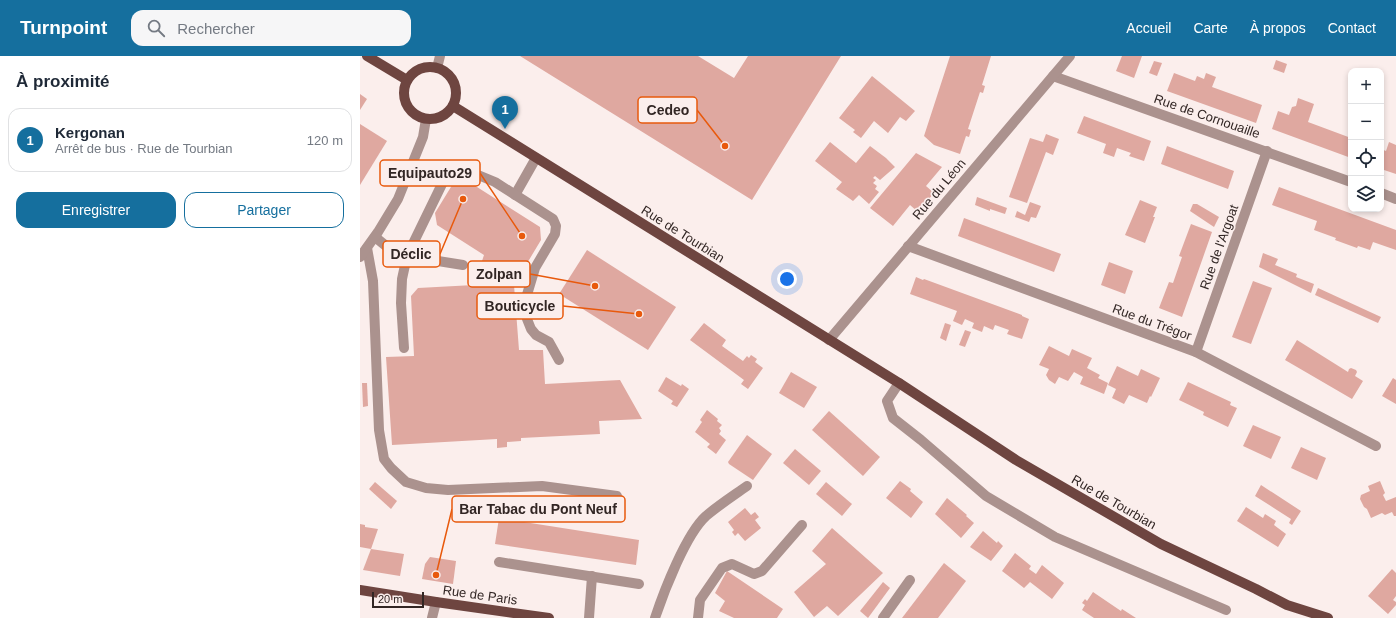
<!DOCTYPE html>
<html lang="fr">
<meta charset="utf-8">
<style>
body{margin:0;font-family:Arial,sans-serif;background:#f6f6f7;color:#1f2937}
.controls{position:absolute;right:12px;top:12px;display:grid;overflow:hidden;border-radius:8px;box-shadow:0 2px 6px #0003}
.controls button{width:36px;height:36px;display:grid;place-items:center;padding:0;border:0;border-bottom:1px solid #e0e1e3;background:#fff;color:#1f2937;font:20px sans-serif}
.scale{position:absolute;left:12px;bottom:10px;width:52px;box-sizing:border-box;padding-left:4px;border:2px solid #322624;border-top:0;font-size:11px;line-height:14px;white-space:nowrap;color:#322624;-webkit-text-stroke:3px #fbeeec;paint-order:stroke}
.you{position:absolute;left:427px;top:223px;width:14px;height:14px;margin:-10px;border:3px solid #fff;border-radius:50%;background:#1a73e8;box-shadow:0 0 0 6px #1a73e833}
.badge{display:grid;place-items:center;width:26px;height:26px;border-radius:50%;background:#156f9e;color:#fff;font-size:13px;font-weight:700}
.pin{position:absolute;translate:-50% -33px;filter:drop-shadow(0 1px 2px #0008)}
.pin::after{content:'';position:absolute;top:21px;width:14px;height:12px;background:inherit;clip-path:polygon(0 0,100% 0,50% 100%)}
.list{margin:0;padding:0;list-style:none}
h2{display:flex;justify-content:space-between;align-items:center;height:52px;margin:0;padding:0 16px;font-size:17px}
h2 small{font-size:13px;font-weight:400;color:#747a83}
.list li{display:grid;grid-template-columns:26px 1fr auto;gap:12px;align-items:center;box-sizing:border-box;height:64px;margin:0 8px 8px;padding:0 8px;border:1px solid #e0e1e3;border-radius:12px}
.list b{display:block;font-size:15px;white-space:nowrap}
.list p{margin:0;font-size:13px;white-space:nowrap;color:#747a83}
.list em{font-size:13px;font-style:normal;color:#747a83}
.actions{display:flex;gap:8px;padding:12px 16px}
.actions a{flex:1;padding:9px 0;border:1px solid #156f9e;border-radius:12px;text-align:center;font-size:14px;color:#156f9e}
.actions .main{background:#156f9e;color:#fff}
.icon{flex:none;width:22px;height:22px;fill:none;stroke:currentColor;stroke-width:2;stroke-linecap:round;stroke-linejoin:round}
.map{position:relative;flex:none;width:1036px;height:562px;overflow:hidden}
header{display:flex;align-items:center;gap:24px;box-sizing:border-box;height:56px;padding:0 20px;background:#156f9e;color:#fff}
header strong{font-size:19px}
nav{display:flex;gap:22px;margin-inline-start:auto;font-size:14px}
.search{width:280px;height:36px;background:#f6f6f7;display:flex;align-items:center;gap:10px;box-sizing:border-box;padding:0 14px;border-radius:12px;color:#747a83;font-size:15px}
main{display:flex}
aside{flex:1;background:#fff}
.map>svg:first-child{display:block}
.building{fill:#dfa8a0}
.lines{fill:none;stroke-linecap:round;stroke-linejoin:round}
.minor{stroke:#ab928e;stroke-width:10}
.major{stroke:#6e4540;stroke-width:10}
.labels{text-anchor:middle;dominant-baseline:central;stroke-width:3.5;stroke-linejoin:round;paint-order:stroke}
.street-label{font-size:13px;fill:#322624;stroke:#fbeeec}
.leader{fill:none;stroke:#e8590c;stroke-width:1.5}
.callout-dot{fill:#e8590c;stroke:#fbeeec;stroke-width:1.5}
.callout{fill:#fbeeec;stroke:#e8590c;stroke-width:1.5}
.callout-label{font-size:14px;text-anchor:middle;font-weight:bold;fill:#322624}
</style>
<header>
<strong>Turnpoint</strong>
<div class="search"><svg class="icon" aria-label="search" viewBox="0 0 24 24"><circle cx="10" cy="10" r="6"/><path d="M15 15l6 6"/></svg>Rechercher</div>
<nav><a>Accueil</a><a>Carte</a><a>À propos</a><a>Contact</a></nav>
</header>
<main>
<aside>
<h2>À proximité<small></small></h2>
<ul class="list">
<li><span class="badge">1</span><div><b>Kergonan</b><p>Arrêt de bus · Rue de Tourbian</p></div><em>120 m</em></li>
</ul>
<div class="actions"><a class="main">Enregistrer</a><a>Partager</a></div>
</aside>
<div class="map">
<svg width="1036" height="562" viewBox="0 0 1036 562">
<rect width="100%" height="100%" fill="#fbeeec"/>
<g class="building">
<path d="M 160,0 L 338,0 L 374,22 L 388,0 L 481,0 L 392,144 Z"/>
<path d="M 590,0 L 631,0 L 622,29 L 625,30 L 623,37 L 620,36 L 608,73 L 611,74 L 609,81 L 606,80 L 600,98 L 574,89 L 564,80 Z"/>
<path d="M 762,0 L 782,0 L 774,22 L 756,15 Z"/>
<path d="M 916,4 L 927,8 L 924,17 L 913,13 Z"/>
<path d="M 794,5 L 802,7 L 797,20 L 789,17 Z"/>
<path d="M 814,17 L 835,25 L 837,20 L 844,23 L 846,17 L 856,21 L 852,31 L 902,49 L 896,67 L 807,35 Z"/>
<path d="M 512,20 L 555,55 L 546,65 L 540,61 L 528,77 L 514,65 L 501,82 L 493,76 L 495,74 L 479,62 Z"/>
<path d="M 0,38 L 7,43 L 0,54 Z"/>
<path d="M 938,42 L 954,48 L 948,66 L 991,82 L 991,102 L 912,73 L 918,55 L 929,59 L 932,51 L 936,50 Z"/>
<path d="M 724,60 L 791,85 L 784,105 L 769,100 L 771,97 L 757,92 L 754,101 L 743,97 L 746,88 L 717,77 Z"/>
<path d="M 0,68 L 27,85 L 0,129 Z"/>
<path d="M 686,78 L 699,83 L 693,99 L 686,96 L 667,147 L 649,141 L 670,82 L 683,86 Z"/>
<path d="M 470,86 L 496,107 L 510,90 L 526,102 L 535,111 L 520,124 L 515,120 L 513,122 L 516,124 L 513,127 L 517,130 L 515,133 L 519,136 L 509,148 L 499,139 L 493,145 L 476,133 L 482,126 L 455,105 Z"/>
<path d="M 1029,86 L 1036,89 L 1036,118 L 1021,113 L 1021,93 L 1026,95 Z"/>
<path d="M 807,90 L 874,115 L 868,133 L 801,108 Z"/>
<path d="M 556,97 L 582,111 L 566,130 L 574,137 L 558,156 L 550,149 L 533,170 L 510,152 Z"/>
<path d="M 106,124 L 180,171 L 181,184 L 154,229 L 159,294 L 183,294 L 185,328 L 260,324 L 282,363 L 239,365 L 240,378 L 161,382 L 161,385 L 147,386 L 147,391 L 137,392 L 137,383 L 32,389 L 26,301 L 54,300 L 51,240 L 58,232 L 114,229 L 124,199 L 77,169 L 75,157 L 94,126 Z"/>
<path d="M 919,131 L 1036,174 L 1036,194 L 1013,186 L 1010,194 L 998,190 L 997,192 L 975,184 L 976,182 L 954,174 L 957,165 L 912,149 Z"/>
<path d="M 617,141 L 647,152 L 645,158 L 630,153 L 630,155 L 615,149 Z"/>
<path d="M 780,144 L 797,151 L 793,161 L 795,161 L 785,187 L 765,179 Z"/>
<path d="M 670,146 L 681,150 L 676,162 L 671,161 L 669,166 L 655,161 L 657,155 L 665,159 Z"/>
<path d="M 833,148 L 837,148 L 859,161 L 854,171 L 830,155 Z"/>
<path d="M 604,162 L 701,198 L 694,216 L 598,180 Z"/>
<path d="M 831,168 L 852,176 L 822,261 L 799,252 L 809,226 L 813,227 L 822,201 L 819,200 Z"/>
<path d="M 227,194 L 316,251 L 288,294 L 199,238 Z"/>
<path d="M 903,197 L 918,203 L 915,209 L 937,218 L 936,221 L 954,228 L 951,237 L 899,211 Z"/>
<path d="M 749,206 L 773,215 L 765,238 L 741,229 Z"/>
<path d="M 556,221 L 563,224 L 564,223 L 662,259 L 662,260 L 669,263 L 662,283 L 647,278 L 649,274 L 635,269 L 633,274 L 624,270 L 622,276 L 612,272 L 614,267 L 605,263 L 602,269 L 593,265 L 597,255 L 550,238 Z"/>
<path d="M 893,225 L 912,232 L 891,288 L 872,281 Z"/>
<path d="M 958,232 L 1021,261 L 1018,267 L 955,239 Z"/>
<path d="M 344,267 L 366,284 L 362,290 L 383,305 L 387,300 L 389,302 L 391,299 L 397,303 L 395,306 L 403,312 L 388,333 L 381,328 L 384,324 L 330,284 Z"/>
<path d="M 585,267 L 591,269 L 586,285 L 580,282 Z"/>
<path d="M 605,274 L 611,276 L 605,291 L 599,289 Z"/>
<path d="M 937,284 L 988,316 L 989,313 L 991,312 L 996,314 L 997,316 L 995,320 L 1003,325 L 992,343 L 925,304 Z"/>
<path d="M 689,290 L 709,300 L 712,293 L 732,302 L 727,312 L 740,319 L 738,322 L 748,327 L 744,338 L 720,328 L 723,321 L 714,316 L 708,325 L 699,321 L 695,328 L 689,324 L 686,319 L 689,313 L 679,309 Z"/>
<path d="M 757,310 L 778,320 L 781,313 L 800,322 L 791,341 L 790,340 L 787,347 L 769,339 L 764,348 L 752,342 L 756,333 L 748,329 Z"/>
<path d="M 431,316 L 457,331 L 444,352 L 419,337 Z"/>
<path d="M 306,321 L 321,330 L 322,328 L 329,333 L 317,351 L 311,348 L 313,345 L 298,335 Z"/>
<path d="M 1033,322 L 1036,324 L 1036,348 L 1022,340 Z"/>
<path d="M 828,326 L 871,346 L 870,349 L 877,352 L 868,371 L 843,359 L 844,356 L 819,344 Z"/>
<path d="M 2,327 L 7,327 L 8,350 L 3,351 Z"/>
<path d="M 347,354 L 358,363 L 357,365 L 362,369 L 359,372 L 361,375 L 359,378 L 366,384 L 356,398 L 347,391 L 350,388 L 335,376 L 342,366 L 340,364 Z"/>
<path d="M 469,355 L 520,401 L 503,420 L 452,374 Z"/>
<path d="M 893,369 L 921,381 L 911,403 L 883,390 Z"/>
<path d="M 387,379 L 412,398 L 393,424 L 369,408 L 368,406 Z"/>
<path d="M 941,391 L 966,402 L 957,424 L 931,412 Z"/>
<path d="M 435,393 L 461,415 L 449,429 L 423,407 Z"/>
<path d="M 540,425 L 551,433 L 550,435 L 563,446 L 551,462 L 526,442 Z"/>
<path d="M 1020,425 L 1025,437 L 1023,439 L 1026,445 L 1036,441 L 1036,460 L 1034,460 L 1032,456 L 1025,459 L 1022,457 L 1011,462 L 1007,453 L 1004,451 L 1000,443 L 1001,439 L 1010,435 L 1008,430 Z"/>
<path d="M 15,426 L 37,445 L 31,453 L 9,433 Z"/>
<path d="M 466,426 L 492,448 L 482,460 L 456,438 Z"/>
<path d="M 901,429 L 941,455 L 932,469 L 929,467 L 931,463 L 895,440 Z"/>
<path d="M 587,442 L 607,459 L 606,460 L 614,467 L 601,482 L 575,458 Z"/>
<path d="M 886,451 L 903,462 L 905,458 L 916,465 L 914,469 L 926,478 L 918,491 L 877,465 Z"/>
<path d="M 385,452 L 391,459 L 395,456 L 399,461 L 395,464 L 401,472 L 385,485 L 378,477 L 375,480 L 372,476 L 374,474 L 368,466 Z"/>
<path d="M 139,462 L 279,484 L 276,509 L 135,488 Z"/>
<path d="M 0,468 L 5,469 L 5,471 L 18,473 L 11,493 L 0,491 Z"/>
<path d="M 472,472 L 523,517 L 478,560 L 467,550 L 454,561 L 434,536 L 466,508 L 452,495 Z"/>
<path d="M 623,475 L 637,487 L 638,485 L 643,490 L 631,505 L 610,491 Z"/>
<path d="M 11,493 L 44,498 L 40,520 L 3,514 Z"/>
<path d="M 655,497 L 671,510 L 669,513 L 676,518 L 682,509 L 704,527 L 692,543 L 670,526 L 664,532 L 642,515 Z"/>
<path d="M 70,501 L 96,505 L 93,528 L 62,523 L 65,508 Z"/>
<path d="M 584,507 L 606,525 L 578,562 L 542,562 Z"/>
<path d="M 1032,513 L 1036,517 L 1036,540 L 1033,544 L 1036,546 L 1036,549 L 1028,558 L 1008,540 Z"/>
<path d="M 367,515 L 423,553 L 417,562 L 374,562 L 359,555 L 365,545 L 355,537 Z"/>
<path d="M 523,526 L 530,532 L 508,562 L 500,555 Z"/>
<path d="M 733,536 L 761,555 L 762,553 L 776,562 L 734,562 L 722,554 L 725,549 L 722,547 L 725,543 L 727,545 Z"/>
</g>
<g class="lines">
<g class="minor">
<path d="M 77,12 L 80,0"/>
<path d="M 693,20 L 991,126"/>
<path d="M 1021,137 L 1036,143"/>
<path d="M 155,139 L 176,102"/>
<path d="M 15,181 L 31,194 L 47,200 L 82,128 L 94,114 L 106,114 L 135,126 L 193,163 L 196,170 L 195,178 L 175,212 L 166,242 L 167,263 L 171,273 L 176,279 L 189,286 L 199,304"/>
<path d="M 548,190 L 836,296 L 1016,390"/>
<path d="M 7,192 L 13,225 L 19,374 L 24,403 L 31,412 L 46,426 L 66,432 L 88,434 L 182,430 L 257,440"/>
<path d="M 0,201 L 18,176 L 38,143 L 63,81 L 66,63"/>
<path d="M 469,284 L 710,0"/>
<path d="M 44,292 L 41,247 L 42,223 L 47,200 L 103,209"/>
<path d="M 836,296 L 907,95"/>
<path d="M 539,327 L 527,345 L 533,362 L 561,384 L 626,440 L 695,481 L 866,554"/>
<path d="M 139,506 L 279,528"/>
<path d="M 72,562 L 76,546"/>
<path d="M 229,562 L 232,520"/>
<path d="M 295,562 C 304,535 326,478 346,460 C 359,449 373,440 387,430"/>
<path d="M 338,562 L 340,544 L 362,512 L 372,508 L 394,518 L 402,515 L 442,469"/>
<path d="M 523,562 L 550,524"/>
</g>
<g class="major">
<path d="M 7,0 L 47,24"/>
<circle cx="70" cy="37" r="26"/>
<path d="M 93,50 L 539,327 L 656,404 L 801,488 L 896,533 L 927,549 L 968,562"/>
<path d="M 0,534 L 76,546 L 189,562"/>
</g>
</g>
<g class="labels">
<g class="street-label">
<text transform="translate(847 60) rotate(19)">Rue de Cornouaille</text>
<text transform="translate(579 133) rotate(-50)">Rue du Léon</text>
<text transform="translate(323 178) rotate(32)">Rue de Tourbian</text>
<text transform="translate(859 191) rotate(-70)">Rue de l'Argoat</text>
<text transform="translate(792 266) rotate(20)">Rue du Trégor</text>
<text transform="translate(754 446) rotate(30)">Rue de Tourbian</text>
<text transform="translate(120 539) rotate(8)">Rue de Paris</text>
</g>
</g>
<path class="leader" d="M365 90L337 54M162 180L120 117M103 143L80 198M235 230L170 218M279 258L203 250M76 519L92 453"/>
<g class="callout-dot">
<circle cx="365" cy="90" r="4"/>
<circle cx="162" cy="180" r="4"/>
<circle cx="103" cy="143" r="4"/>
<circle cx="235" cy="230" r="4"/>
<circle cx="279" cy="258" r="4"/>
<circle cx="76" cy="519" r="4"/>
</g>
<g class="callout">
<rect x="278" y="41" width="59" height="26" rx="4"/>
<rect x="20" y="104" width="100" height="26" rx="4"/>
<rect x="23" y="185" width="57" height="26" rx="4"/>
<rect x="108" y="205" width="62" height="26" rx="4"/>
<rect x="117" y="237" width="86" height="26" rx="4"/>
<rect x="92" y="440" width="173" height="26" rx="4"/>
</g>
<g class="callout-label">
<text x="308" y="59">Cedeo</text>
<text x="70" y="122">Equipauto29</text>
<text x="51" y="203">Déclic</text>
<text x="139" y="223">Zolpan</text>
<text x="160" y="255">Bouticycle</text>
<text x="178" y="458">Bar Tabac du Pont Neuf</text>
</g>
</svg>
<div class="controls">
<button>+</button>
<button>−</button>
<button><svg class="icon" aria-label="locate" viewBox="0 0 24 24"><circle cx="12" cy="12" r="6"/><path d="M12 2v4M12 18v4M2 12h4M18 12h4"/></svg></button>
<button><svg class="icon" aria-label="layers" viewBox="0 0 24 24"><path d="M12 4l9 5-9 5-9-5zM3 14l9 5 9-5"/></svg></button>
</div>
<div class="scale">20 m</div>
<div class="you"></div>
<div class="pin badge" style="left:145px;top:73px">1</div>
</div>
</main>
